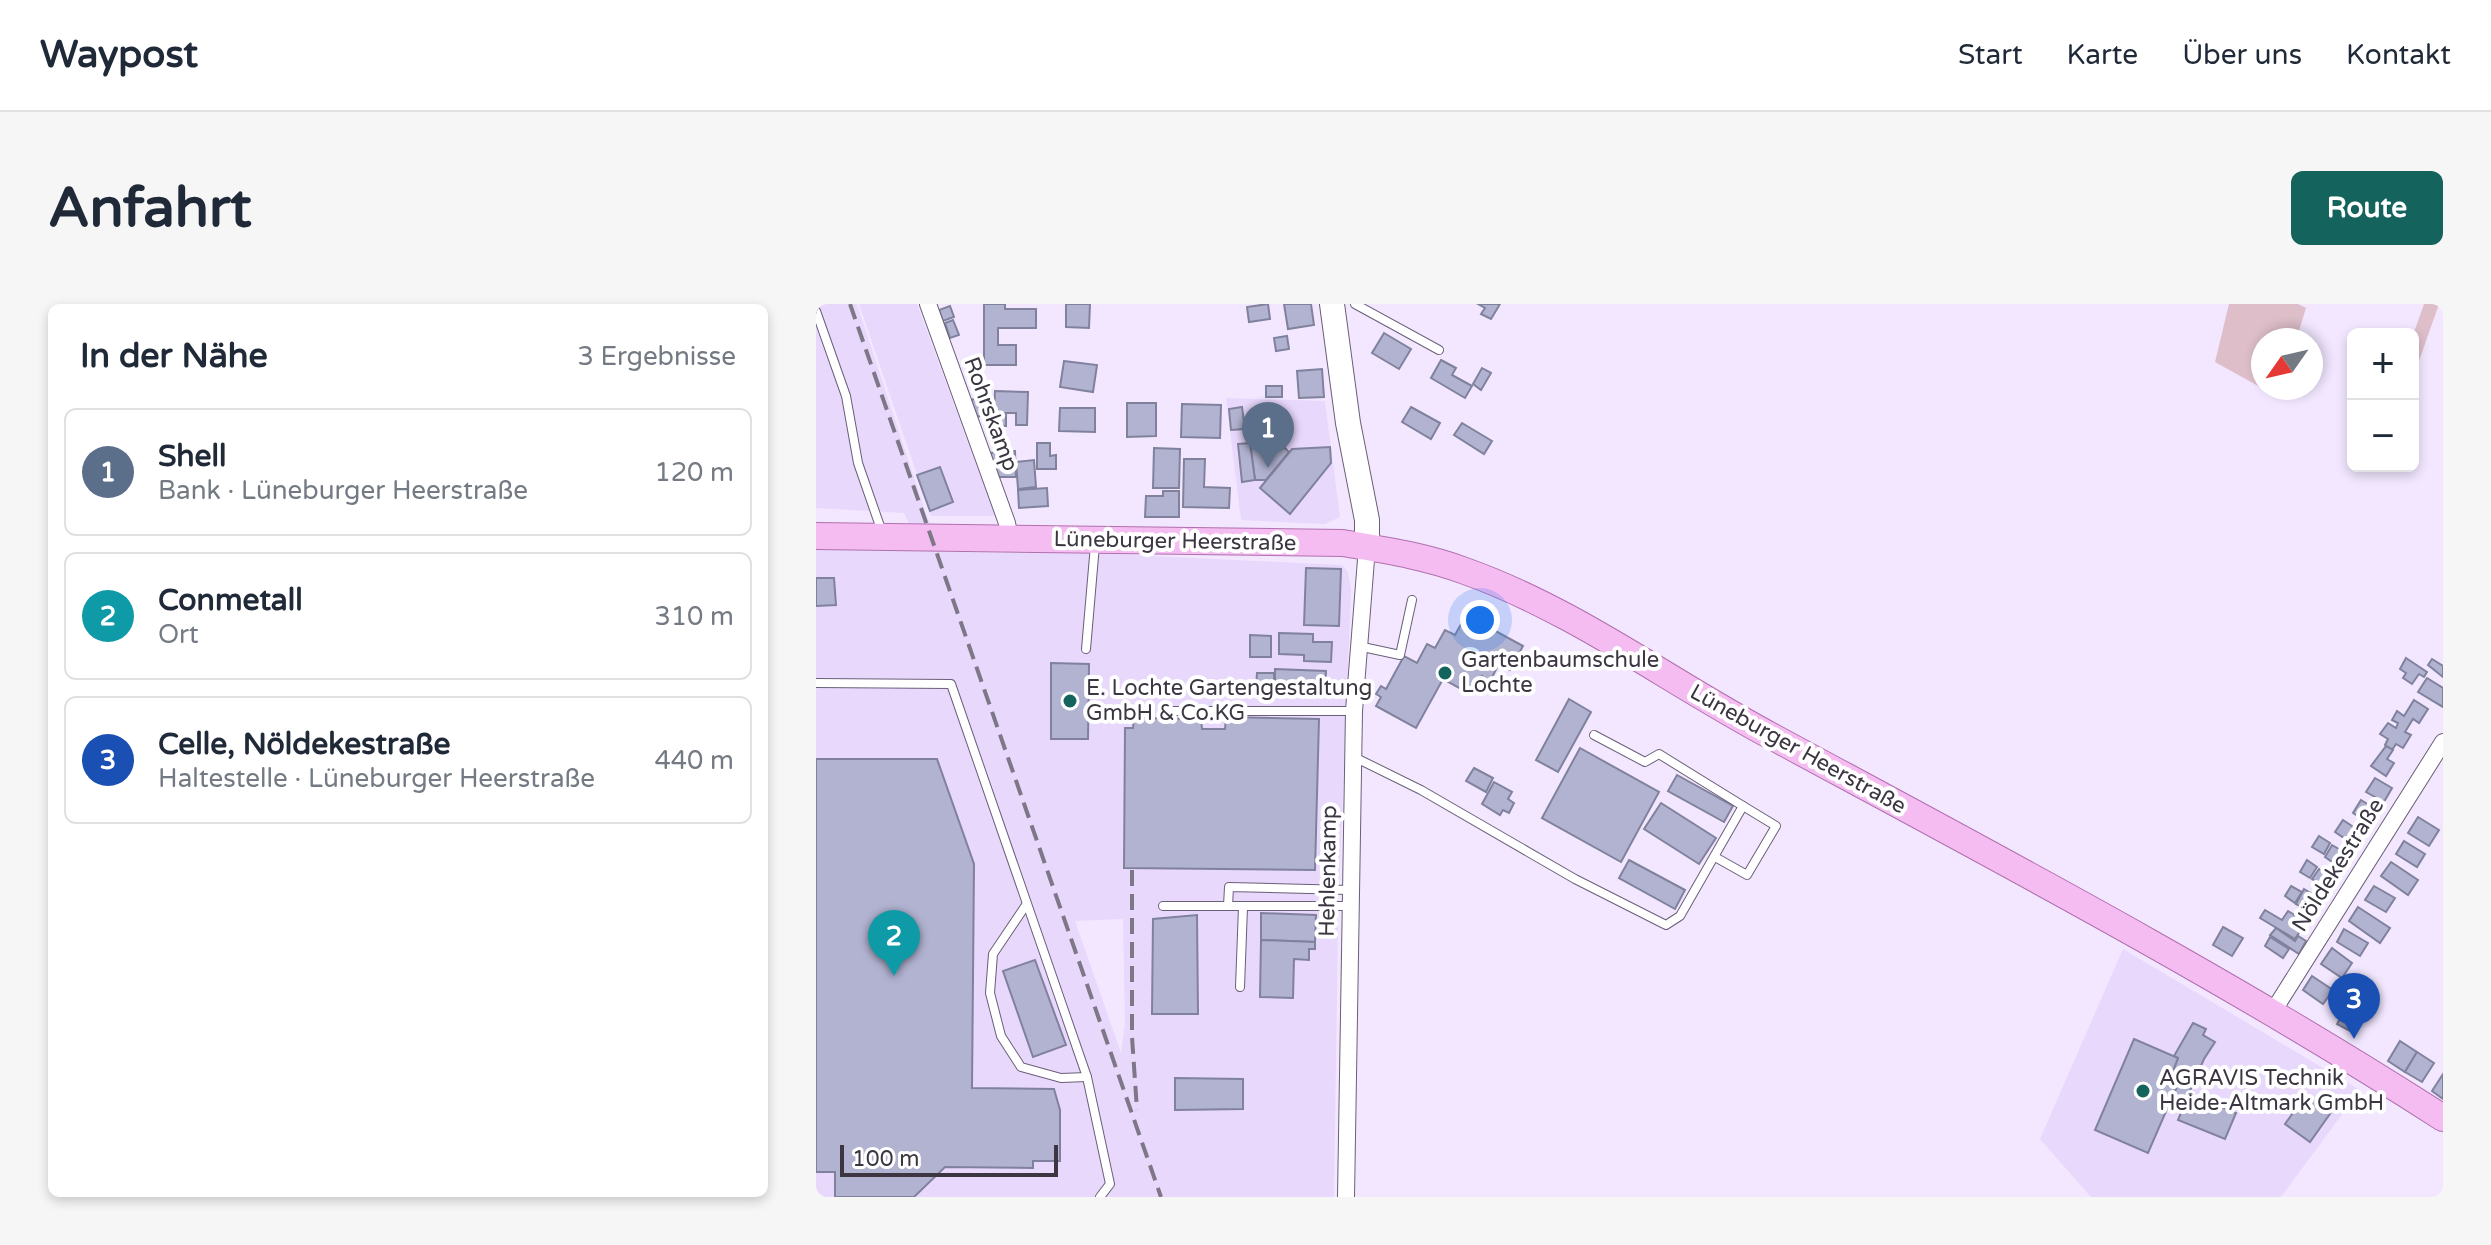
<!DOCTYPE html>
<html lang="de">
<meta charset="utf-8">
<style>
body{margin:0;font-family:"Varela Round",sans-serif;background:#f6f6f7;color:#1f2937}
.controls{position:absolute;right:24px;top:24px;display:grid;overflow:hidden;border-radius:12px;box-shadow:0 4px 12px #0003}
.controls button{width:72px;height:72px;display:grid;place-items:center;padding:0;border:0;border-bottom:2px solid #e0e1e3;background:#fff;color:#1f2937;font:40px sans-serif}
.compass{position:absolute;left:1435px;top:24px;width:72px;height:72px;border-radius:50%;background:#fff;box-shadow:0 4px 12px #0003;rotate:236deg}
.scale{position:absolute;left:24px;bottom:20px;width:218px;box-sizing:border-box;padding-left:8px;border:4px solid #3b3641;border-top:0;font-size:22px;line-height:28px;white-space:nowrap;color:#3b3641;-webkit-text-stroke:6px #fff;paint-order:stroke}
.you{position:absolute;left:664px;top:316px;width:28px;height:28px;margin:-20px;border:6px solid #fff;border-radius:50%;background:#1a73e8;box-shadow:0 0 0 12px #1a73e833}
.badge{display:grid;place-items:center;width:52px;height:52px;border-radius:50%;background:#15635d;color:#fff;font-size:26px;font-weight:700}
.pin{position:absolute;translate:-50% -66px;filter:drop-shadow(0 2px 4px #0008)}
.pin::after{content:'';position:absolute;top:42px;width:28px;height:24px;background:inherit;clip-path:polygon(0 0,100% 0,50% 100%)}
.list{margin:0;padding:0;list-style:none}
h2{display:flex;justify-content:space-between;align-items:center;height:104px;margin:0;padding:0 32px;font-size:34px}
h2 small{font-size:26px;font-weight:400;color:#747a83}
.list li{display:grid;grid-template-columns:52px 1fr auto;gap:24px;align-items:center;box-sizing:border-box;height:128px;margin:0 16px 16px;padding:0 16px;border:2px solid #e0e1e3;border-radius:12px}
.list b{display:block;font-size:30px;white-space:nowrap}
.list p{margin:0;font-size:26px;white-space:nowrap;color:#747a83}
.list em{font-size:26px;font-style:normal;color:#747a83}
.map{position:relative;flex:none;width:1627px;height:893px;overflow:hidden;border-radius:12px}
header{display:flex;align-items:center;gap:48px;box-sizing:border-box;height:112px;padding:0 40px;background:#fff;border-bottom:2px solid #e0e1e3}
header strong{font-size:38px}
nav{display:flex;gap:44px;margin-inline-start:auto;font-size:28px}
.intro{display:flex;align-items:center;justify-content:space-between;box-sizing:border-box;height:192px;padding:0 48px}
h1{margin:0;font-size:56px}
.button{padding:20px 36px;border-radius:12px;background:#15635d;color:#fff;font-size:28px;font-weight:700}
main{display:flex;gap:48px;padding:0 48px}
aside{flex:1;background:#fff;border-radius:12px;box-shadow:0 4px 12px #0003}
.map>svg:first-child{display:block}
.built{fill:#e8d8fc;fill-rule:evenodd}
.green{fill:#ddbec9}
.building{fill:#b2b3d1;stroke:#80829d;stroke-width:2}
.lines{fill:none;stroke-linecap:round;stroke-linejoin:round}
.lane-casing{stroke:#6a5f78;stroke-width:10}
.street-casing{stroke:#6a5f78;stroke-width:18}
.secondary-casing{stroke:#6a5f78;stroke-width:26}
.primary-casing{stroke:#b070ae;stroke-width:28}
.lane{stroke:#fff;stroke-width:8}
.street{stroke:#fff;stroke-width:16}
.secondary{stroke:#fff;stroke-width:24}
.primary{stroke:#f5bcf1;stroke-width:26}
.rail{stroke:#7e7787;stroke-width:4;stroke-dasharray:16 8;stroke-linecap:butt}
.poi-dot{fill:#15635d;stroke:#fff;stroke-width:3}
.labels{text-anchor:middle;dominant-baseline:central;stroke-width:8;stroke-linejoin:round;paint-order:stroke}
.street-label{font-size:22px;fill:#3b3641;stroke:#fff}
.poi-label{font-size:22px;fill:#3b3641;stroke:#fff;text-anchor:start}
</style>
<header>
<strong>Waypost</strong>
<nav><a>Start</a><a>Karte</a><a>Über uns</a><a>Kontakt</a></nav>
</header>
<div class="intro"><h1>Anfahrt</h1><a class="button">Route</a></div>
<main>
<aside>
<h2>In der Nähe<small>3 Ergebnisse</small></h2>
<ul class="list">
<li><span class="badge" style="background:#5c6f8a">1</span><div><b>Shell</b><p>Bank · Lüneburger Heerstraße</p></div><em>120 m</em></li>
<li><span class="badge" style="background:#0f9aa8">2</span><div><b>Conmetall</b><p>Ort</p></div><em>310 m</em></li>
<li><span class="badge" style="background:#1a4fb4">3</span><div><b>Celle, Nöldekestraße</b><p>Haltestelle · Lüneburger Heerstraße</p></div><em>440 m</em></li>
</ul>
</aside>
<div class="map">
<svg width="1627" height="893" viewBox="0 0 1627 893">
<rect width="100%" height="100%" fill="#f2e7ff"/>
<g class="built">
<path d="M 0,0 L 41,0 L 110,210 L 125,248 L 295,250 L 526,261 L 532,268 L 535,286 L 522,616 L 518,893 L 0,893 L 0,245 L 105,245 L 88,209 L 0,204 ZM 307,615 L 309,720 L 305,749 L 259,617 Z"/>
<path d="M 43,0 L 101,0 L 179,212 L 115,212 Z"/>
<path d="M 410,94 L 509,97 L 524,213 L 509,220 L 425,216 Z"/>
<path d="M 1307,645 L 1544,786 L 1465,893 L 1275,893 L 1224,835 Z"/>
</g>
<g class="green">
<path d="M 1413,0 L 1482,0 L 1490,4 L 1480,36 L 1447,36 L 1447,84 L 1465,84 L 1462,93 L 1399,58 Z"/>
<path d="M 1608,0 L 1623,0 L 1597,74 L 1597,31 Z"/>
</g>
<g class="building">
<path d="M 168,0 L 189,0 L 189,5 L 220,5 L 220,24 L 182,24 L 182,41 L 200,41 L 200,61 L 168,61 Z"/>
<path d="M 250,0 L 274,0 L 273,24 L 250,23 Z"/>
<path d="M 452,0 L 454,15 L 433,18 L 431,3 Z"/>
<path d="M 468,0 L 495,0 L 498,21 L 472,25 Z"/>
<path d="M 662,0 L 684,0 L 675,15 L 665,10 L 669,4 Z"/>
<path d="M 134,2 L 138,13 L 127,17 L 123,6 Z"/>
<path d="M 137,16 L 143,31 L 134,34 L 129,19 Z"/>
<path d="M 568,29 L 595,45 L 583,65 L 556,49 Z"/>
<path d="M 471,32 L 473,45 L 460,47 L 458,34 Z"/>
<path d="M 625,56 L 640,64 L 636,71 L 656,82 L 649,94 L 615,74 Z"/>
<path d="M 248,57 L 281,61 L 277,88 L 244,83 Z"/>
<path d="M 666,64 L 675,69 L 665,86 L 657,80 Z"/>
<path d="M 506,65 L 508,93 L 483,94 L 481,67 Z"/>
<rect x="450" y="82" width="16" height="11"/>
<path d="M 179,87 L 212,88 L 211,121 L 200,121 L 200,109 L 178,109 Z"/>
<path d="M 164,93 L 170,110 L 161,113 L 155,96 Z"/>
<path d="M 311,99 L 340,99 L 340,132 L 311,133 Z"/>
<path d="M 366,100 L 405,101 L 404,134 L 365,133 Z"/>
<path d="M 426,103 L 429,125 L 415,126 L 413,105 Z"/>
<path d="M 595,103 L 624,119 L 615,135 L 586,118 Z"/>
<path d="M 244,104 L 279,104 L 279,128 L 243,127 Z"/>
<rect x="177" y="111" width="13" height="11"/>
<path d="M 646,119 L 676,137 L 668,150 L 638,131 Z"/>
<path d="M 467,132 L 469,144 L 449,147 L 447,134 Z"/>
<path d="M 447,134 L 449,147 L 469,144 L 473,148 L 450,176 L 439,176 L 434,139 L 436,136 Z"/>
<path d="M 221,139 L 234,139 L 234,152 L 240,151 L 240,165 L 221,165 Z"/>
<path d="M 434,139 L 439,176 L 426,178 L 422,140 Z"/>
<path d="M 514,143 L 515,159 L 474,210 L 444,184 L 476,145 Z"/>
<path d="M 338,144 L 364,145 L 363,184 L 337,184 Z"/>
<path d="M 199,147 L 200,173 L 183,173 L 173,149 Z"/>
<path d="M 368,155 L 389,155 L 388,183 L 414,184 L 413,204 L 367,203 Z"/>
<path d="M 218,156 L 220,183 L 202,185 L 200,158 Z"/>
<path d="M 124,163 L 137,198 L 114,207 L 101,171 Z"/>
<path d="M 231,184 L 232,202 L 203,204 L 202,186 Z"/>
<path d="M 347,187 L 363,187 L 363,213 L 329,213 L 330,192 L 347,192 Z"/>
<path d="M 490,264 L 525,265 L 523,322 L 488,321 Z"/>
<path d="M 0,274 L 18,274 L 20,301 L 0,302 Z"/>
<path d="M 650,311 L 707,342 L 694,366 L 683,360 L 674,377 L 666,372 L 656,391 L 627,375 L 600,424 L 560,402 L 565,393 L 560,390 L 565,382 L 570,385 L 588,352 L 601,359 L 611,340 L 619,344 L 629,326 L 639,331 Z"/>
<path d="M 463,329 L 497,330 L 497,338 L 516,338 L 515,358 L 488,357 L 488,351 L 463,350 Z"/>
<path d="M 434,331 L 455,332 L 455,353 L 434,353 Z"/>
<path d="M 1590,354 L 1611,368 L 1608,373 L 1603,370 L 1596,380 L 1587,374 L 1590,369 L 1584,365 Z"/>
<path d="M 1616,355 L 1627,362 L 1627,373 L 1612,361 Z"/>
<path d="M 235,359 L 273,360 L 272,435 L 235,435 Z"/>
<path d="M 459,365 L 510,367 L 509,388 L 459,386 Z"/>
<path d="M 441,369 L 458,369 L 458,385 L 440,384 Z"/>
<path d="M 1611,374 L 1627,384 L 1627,403 L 1602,388 Z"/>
<path d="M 753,395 L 775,408 L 742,468 L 720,456 Z"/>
<path d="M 1598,396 L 1612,405 L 1603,419 L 1597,415 L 1589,428 L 1595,431 L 1587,444 L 1580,440 L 1576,446 L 1569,441 L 1572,435 L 1564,430 L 1572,419 L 1580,424 L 1582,419 L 1576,416 L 1581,407 L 1588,412 Z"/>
<path d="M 410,413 L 503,415 L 499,566 L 308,564 L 309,424 L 317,424 L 318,414 L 385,415 L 386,425 L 409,425 Z"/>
<path d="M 1570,442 L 1577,446 L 1571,455 L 1578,459 L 1570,472 L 1555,462 Z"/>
<path d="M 764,444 L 843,488 L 805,558 L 726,514 Z"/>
<path d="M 0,455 L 121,455 L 158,560 L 156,784 L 238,785 L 244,806 L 244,857 L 217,857 L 217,864 L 129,863 L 98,893 L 19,893 L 19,868 L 0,868 Z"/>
<path d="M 658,464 L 677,474 L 670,488 L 650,477 Z"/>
<path d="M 861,471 L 917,502 L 908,518 L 852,487 Z"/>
<path d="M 1559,474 L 1576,484 L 1568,498 L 1550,488 Z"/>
<path d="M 678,478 L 696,488 L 692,495 L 698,499 L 693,509 L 687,506 L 684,511 L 666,500 Z"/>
<path d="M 1545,496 L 1561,506 L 1553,519 L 1537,509 Z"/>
<path d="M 845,499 L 900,534 L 883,560 L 828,525 Z"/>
<path d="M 1602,513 L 1623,526 L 1613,542 L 1592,529 Z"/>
<path d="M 1527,516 L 1548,530 L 1540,542 L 1519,528 Z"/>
<path d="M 1503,532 L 1514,539 L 1508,550 L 1496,543 Z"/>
<path d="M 1588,537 L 1609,550 L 1601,563 L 1580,550 Z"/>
<path d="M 1516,541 L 1533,551 L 1525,564 L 1509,553 Z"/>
<path d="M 813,556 L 869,586 L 859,605 L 803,574 Z"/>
<path d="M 1491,556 L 1501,563 L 1494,574 L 1484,568 Z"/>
<path d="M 1575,558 L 1602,576 L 1592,591 L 1565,572 Z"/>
<path d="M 1503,565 L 1518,575 L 1511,585 L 1496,575 Z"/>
<path d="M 1475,582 L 1486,588 L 1479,599 L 1469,592 Z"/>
<path d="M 1558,582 L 1579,594 L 1570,608 L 1549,596 Z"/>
<path d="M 1488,585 L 1505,595 L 1496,609 L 1480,600 Z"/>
<path d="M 1542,603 L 1574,624 L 1564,639 L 1533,617 Z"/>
<path d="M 1449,606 L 1466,616 L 1472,607 L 1490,618 L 1479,635 L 1444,614 Z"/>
<path d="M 445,609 L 500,611 L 499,638 L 445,636 Z"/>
<path d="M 381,611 L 382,710 L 336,710 L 337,615 Z"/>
<path d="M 1407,623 L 1427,634 L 1416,652 L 1397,641 Z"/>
<path d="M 1460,624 L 1479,637 L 1482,632 L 1490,637 L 1483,650 L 1454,631 Z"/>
<path d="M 1528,625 L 1552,639 L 1544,652 L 1521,638 Z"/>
<path d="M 1454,633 L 1473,645 L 1467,654 L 1449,642 Z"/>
<path d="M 445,636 L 499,638 L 499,645 L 493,645 L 493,656 L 478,655 L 477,694 L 444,693 Z"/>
<path d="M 1516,644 L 1536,659 L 1526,674 L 1505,660 Z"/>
<path d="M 219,656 L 250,741 L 217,753 L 187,667 Z"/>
<path d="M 1496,672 L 1517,686 L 1507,700 L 1487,686 Z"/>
<path d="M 1534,697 L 1549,706 L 1536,728 L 1521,720 Z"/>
<path d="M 1377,719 L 1390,725 L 1387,731 L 1399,738 L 1388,755 L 1366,805 L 1354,799 L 1364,775 L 1355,772 L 1362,754 L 1358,752 Z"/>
<path d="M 1318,735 L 1362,754 L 1355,772 L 1364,775 L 1332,849 L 1279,826 Z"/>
<path d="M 1584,737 L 1601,748 L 1589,768 L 1572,757 Z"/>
<path d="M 1601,748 L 1618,759 L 1606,778 L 1589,768 Z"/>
<path d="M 1627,770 L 1627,795 L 1616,787 Z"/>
<path d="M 359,774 L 427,775 L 427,805 L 359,806 Z"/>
<path d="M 1373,789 L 1420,809 L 1409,835 L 1362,816 Z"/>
<path d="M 1489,792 L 1504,799 L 1507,796 L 1514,801 L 1511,804 L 1516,807 L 1494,838 L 1469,820 Z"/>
</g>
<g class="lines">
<defs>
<g id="lane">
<path d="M 539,0 L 623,46"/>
<path d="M 0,7 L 30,92 L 42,159 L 66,228"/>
<path d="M 542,342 L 584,351 L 596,296"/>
<path d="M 270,345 L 279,241"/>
<path d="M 0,379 L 135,380 L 271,773 L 294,880 L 284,893"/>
<path d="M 349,407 L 537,407"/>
<path d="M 538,453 L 605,486 L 759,575 L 850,621 L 864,612 L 927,502 L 843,450 L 829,458 L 778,431"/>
<path d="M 899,553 L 931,571 L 960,522 L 927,502"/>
<path d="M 210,601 L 177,650 L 174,689 L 185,732 L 205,763 L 245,774 L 271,773"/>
<path d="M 347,602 L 533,602"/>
<path d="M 412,602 L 413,583 L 533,586"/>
<path d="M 424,683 L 427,603"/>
</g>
<g id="street">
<path d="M 112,0 L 191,219 L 194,235"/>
<path d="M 1456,709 L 1627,438"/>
<path d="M 530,893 L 538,407 L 551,243"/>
</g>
<path id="secondary" d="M 516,0 L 532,119 L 551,216 L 551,243"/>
<path id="primary" d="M 0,232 L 527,239 C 568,246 609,252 649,267 C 759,306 855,379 957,433 C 1183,555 1411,675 1627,814"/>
</defs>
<use href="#lane" class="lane-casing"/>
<use href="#street" class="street-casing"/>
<use href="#secondary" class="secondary-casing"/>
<use href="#primary" class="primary-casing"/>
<use href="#lane" class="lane"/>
<use href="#street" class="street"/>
<use href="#secondary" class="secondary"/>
<use href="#primary" class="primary"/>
<g class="rail">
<path d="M 34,0 L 345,893"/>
<path d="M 316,566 L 316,733 L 321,806"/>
</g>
</g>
<g class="poi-dot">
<circle cx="629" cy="369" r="8"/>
<circle cx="254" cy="397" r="8"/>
<circle cx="1327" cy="787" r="8"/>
</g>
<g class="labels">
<g class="street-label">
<text transform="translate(175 110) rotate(70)">Rohrskamp</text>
<text transform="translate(359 237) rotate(1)">Lüneburger Heerstraße</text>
<text transform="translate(982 445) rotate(29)">Lüneburger Heerstraße</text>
<text transform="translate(1522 561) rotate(-58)">Nöldekestraße</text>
<text transform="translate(512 567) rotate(-89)">Hehlenkamp</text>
</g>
<g class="poi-label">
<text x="645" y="356">Gartenbaumschule<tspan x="645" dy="25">Lochte</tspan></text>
<text x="270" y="384">E. Lochte Gartengestaltung<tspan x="270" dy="25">GmbH &amp; Co.KG</tspan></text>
<text x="1343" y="774">AGRAVIS Technik<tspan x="1343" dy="25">Heide-Altmark GmbH</tspan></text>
</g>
</g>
</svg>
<div class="controls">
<button>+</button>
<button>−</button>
</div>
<svg class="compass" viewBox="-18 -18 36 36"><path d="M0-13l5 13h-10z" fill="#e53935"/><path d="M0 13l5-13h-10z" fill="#747a83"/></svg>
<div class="scale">100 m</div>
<div class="you"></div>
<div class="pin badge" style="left:452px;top:164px;background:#5c6f8a">1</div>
<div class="pin badge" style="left:78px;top:672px;background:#0f9aa8">2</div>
<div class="pin badge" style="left:1538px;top:735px;background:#1a4fb4">3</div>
</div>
</main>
